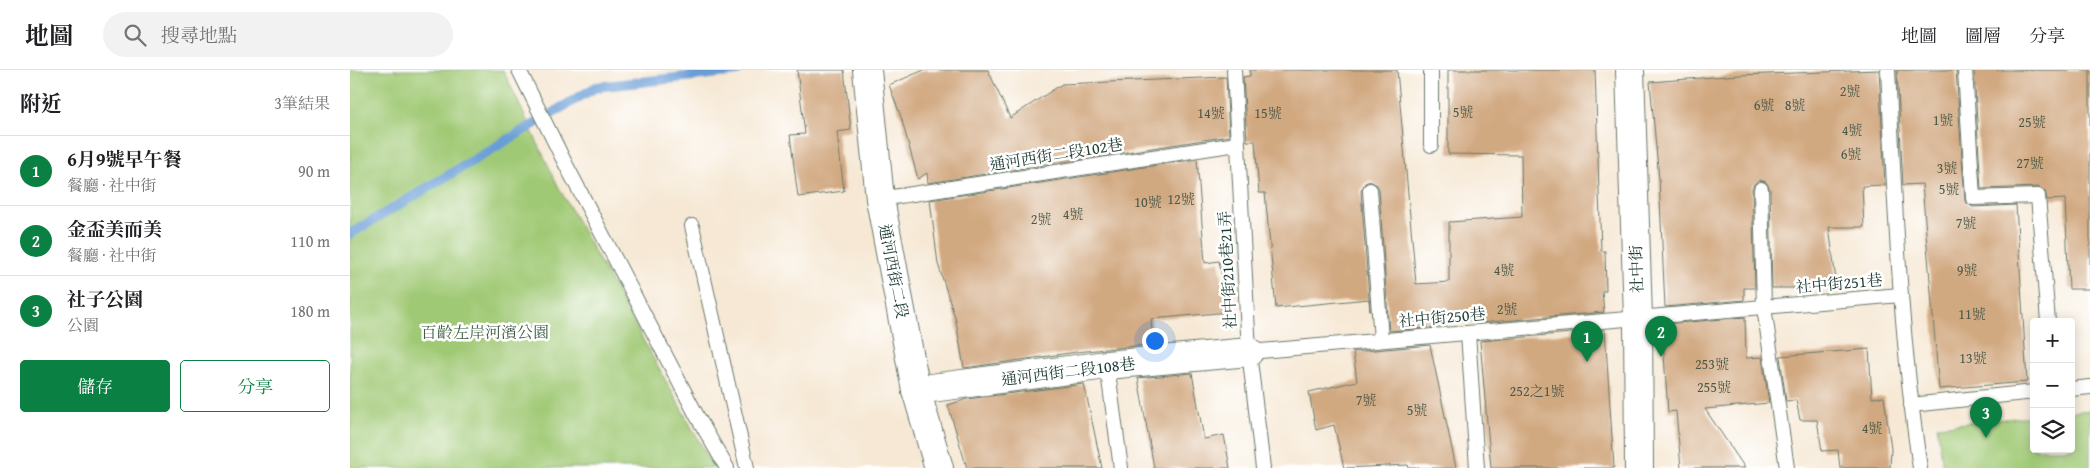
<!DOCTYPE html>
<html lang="zh-TW">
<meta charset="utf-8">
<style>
body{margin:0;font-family:"Gentium Book Plus","Noto Serif TC",serif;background:#f2f2f2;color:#202124}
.controls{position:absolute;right:15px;bottom:15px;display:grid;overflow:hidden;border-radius:5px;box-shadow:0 2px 12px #0003}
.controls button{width:45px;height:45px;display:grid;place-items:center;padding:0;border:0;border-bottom:1px solid #e0e0e0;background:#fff;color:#202124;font:25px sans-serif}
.you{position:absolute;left:804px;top:270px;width:18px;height:18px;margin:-12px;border:4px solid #fff;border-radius:50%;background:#1a73e8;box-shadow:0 0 0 8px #1a73e833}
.badge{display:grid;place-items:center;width:32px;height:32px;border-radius:50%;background:#0b8043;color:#fff;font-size:16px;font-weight:700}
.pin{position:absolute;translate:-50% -41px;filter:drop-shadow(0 1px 2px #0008)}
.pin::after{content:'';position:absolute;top:26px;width:18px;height:15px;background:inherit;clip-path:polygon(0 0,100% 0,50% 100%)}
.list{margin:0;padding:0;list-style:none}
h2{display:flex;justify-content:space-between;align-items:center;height:65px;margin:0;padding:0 20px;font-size:21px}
h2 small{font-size:16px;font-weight:400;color:#757577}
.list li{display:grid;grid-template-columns:32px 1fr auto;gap:15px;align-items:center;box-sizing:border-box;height:70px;padding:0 20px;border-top:1px solid #e0e0e0}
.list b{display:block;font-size:19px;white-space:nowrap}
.list p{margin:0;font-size:16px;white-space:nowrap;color:#757577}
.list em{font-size:16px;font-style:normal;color:#757577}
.actions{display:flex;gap:10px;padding:15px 20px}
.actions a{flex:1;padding:11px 0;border:1px solid #0b8043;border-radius:5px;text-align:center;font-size:18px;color:#0b8043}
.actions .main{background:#0b8043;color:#fff}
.icon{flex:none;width:28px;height:28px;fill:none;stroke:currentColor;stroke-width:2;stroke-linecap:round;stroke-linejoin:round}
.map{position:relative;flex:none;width:1740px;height:398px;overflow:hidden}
header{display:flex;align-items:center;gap:30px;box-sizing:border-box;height:70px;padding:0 25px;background:#fff;border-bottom:1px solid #e0e0e0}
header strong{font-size:24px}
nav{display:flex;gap:28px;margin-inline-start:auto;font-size:18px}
.search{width:350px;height:45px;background:#f2f2f2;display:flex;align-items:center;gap:12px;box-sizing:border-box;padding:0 18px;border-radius:28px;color:#757577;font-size:19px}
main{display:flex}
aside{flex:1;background:#fff}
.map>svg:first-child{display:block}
.green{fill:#a0c975;stroke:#608354}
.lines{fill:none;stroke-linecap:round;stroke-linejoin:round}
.stream{stroke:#699dd5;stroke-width:10}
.building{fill:#d1a981}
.lane-casing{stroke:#6a796c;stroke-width:16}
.street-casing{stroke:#6a796c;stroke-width:30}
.lane{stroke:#fff;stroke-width:14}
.street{stroke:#fff;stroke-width:28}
.labels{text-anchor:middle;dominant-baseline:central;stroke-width:5;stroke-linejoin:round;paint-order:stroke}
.number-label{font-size:14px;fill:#4c5847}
.street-label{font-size:16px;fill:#1f3d34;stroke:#fff}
.park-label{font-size:16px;fill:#3f6044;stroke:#fff}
</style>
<header>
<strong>地圖</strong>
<div class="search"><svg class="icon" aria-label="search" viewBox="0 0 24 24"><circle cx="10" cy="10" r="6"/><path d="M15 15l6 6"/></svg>搜尋地點</div>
<nav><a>地圖</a><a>圖層</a><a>分享</a></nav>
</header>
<main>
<aside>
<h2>附近<small>3筆結果</small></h2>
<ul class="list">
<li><span class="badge">1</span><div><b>6月9號早午餐</b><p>餐廳 · 社中街</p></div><em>90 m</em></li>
<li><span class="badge">2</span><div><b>金盃美而美</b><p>餐廳 · 社中街</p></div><em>110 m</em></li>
<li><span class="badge">3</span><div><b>社子公園</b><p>公園</p></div><em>180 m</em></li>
</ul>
<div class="actions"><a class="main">儲存</a><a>分享</a></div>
</aside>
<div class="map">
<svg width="1740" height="398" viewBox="0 0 1740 398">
<rect width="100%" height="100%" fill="#fff"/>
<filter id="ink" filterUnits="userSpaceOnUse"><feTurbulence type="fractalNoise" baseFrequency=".02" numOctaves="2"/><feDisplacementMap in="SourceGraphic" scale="10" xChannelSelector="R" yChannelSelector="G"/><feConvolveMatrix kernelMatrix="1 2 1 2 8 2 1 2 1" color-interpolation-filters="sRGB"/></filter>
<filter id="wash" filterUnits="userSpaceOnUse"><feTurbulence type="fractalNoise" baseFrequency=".0096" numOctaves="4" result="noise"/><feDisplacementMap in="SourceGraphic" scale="20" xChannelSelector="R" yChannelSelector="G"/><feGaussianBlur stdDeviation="1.12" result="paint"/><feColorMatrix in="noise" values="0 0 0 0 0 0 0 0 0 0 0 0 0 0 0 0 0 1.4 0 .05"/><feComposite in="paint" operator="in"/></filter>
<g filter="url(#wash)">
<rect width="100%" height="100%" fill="#f6e8d4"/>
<g class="green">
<path d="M 0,0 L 153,0 L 208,116 L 364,398 L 0,398 Z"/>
<path d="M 1740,340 L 1740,398 L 1593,398 L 1587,356 L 1684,346 L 1684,379 L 1721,379 L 1721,342 Z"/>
</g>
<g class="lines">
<path class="stream" d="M 0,164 L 246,17 L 388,1"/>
</g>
<g id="blocks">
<g class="building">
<path d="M 447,0 L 494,0 L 501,60 L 487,62 L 494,121 L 448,127 L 440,65 L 455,64 Z"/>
<path d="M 574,0 L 638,0 L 660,48 L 712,14 L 876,7 L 879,66 L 578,113 L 577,103 L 568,109 L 551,47 L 539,15 Z"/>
<path d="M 900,0 L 1047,0 L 1066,214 L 1099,212 L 1099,152 L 1172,147 L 1171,85 L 1098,84 L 1098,0 L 1245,0 L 1251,181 L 1255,181 L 1256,221 L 1252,221 L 1254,242 L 1129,253 L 1128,249 L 1076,252 L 1077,258 L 1039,261 L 1029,119 L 1027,115 L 1020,111 L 1015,113 L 1011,121 L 1020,241 L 1019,229 L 926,238 L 915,123 L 909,123 L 905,71 L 897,71 L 893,7 L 900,6 Z"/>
<path d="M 1529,0 L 1535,115 L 1512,116 L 1514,157 L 1479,157 L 1487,218 L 1422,218 L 1420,119 L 1416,112 L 1410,110 L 1404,114 L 1402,119 L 1405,218 L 1394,218 L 1394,230 L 1315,237 L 1309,109 L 1300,12 L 1389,5 Z"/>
<path d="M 1547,0 L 1606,0 L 1615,132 L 1623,137 L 1666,135 L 1677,312 L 1589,319 L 1572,114 L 1553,115 Z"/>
<path d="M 1624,0 L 1740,0 L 1740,219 L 1719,219 L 1715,129 L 1697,130 L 1695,121 L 1688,117 L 1631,119 Z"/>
<path d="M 847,89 L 855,193 L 869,191 L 879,242 L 801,249 L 803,274 L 727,282 L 614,298 L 606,251 L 588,194 L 580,130 Z"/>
<path d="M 1395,247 L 1396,288 L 1412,287 L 1419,333 L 1355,339 L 1395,398 L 1331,398 L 1326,341 L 1318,342 L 1312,257 L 1316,257 L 1316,254 Z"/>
<path d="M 1255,260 L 1264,398 L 1141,398 L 1130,271 Z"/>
<path d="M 1080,275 L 1106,398 L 1059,398 L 1058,395 L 994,398 L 984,355 L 966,360 L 959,322 L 1007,311 L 1003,282 Z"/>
<path d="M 1519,279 L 1522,328 L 1534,327 L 1541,379 L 1540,398 L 1490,398 L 1488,380 L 1472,381 L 1467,350 L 1450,350 L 1446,330 L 1436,331 L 1430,286 Z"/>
<path d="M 842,303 L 854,369 L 874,365 L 880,398 L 804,398 L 788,308 Z"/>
<path d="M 734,314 L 752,398 L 617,398 L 598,335 L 617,329 Z"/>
</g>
</g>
</g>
<g filter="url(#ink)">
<use href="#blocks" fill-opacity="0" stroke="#6a796c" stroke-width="1"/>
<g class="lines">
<defs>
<g id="lane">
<path d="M 169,0 L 214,91 L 347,346 L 377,398"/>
<path d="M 884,0 L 899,282 L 913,398"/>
<path d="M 1081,0 L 1081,75"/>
<path d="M 1538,0 C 1545,133 1550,266 1570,398"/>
<path d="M 1615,0 L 1623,128 L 1688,126 L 1698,252"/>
<path d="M 1411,119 L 1414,237 L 1437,398"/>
<path d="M 1020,120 L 1031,270"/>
<path d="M 530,129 L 887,74"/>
<path d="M 342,156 L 397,398"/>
<path d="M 1118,263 L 1127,398"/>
<path d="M 899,282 L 1550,225"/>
<path d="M 757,295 L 771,398"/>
<path d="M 1721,319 L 1740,317"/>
<path d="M 1561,335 L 1684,322"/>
</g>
<g id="street">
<path d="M 517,0 L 530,129 L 566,320 L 589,398"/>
<path d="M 1280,0 L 1288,248 L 1289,398"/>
<path d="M 566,320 L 757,295 L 899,282"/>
</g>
</defs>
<use href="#lane" class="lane-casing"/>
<use href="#street" class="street-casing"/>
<use href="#lane" class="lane"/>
<use href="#street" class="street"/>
</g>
</g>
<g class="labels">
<g class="number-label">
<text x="1500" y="21">2號</text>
<text x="1414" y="35">6號</text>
<text x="1445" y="35">8號</text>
<text x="1113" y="42">5號</text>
<text x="861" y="43">14號</text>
<text x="918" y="43">15號</text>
<text x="1593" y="50">1號</text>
<text x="1682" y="52">25號</text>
<text x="1502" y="60">4號</text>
<text x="1501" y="84">6號</text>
<text x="1680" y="93">27號</text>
<text x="1597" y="98">3號</text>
<text x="1599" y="119">5號</text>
<text x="831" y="129">12號</text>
<text x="798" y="132">10號</text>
<text x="723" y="144">4號</text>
<text x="691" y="149">2號</text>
<text x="1616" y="153">7號</text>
<text x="1154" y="200">4號</text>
<text x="1617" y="200">9號</text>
<text x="1157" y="239">2號</text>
<text x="1622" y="244">11號</text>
<text x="1623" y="288">13號</text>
<text x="1362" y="294">253號</text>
<text x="1364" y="317">255號</text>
<text x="1187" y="321">252之1號</text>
<text x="1016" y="330">7號</text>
<text x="1067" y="340">5號</text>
<text x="1522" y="358">4號</text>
</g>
<g class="street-label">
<text transform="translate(706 84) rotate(-9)">通河西街二段102巷</text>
<text transform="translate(1286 199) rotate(-92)">社中街</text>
<text transform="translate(877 200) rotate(-93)">社中街210巷21弄</text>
<text transform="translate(544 201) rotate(79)">通河西街二段</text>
<text transform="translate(1489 213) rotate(-5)">社中街251巷</text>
<text transform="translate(1092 247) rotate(-5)">社中街250巷</text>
<text transform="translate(718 301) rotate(-7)">通河西街二段108巷</text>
</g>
<g class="park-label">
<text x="135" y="262">百齡左岸河濱公園</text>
</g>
</g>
</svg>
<div class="controls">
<button>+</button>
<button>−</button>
<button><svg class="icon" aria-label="layers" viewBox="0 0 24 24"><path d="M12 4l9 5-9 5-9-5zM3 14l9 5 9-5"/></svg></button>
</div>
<div class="you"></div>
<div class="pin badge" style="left:1237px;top:292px">1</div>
<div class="pin badge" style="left:1311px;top:287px">2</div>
<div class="pin badge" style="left:1636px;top:368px">3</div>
</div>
</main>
